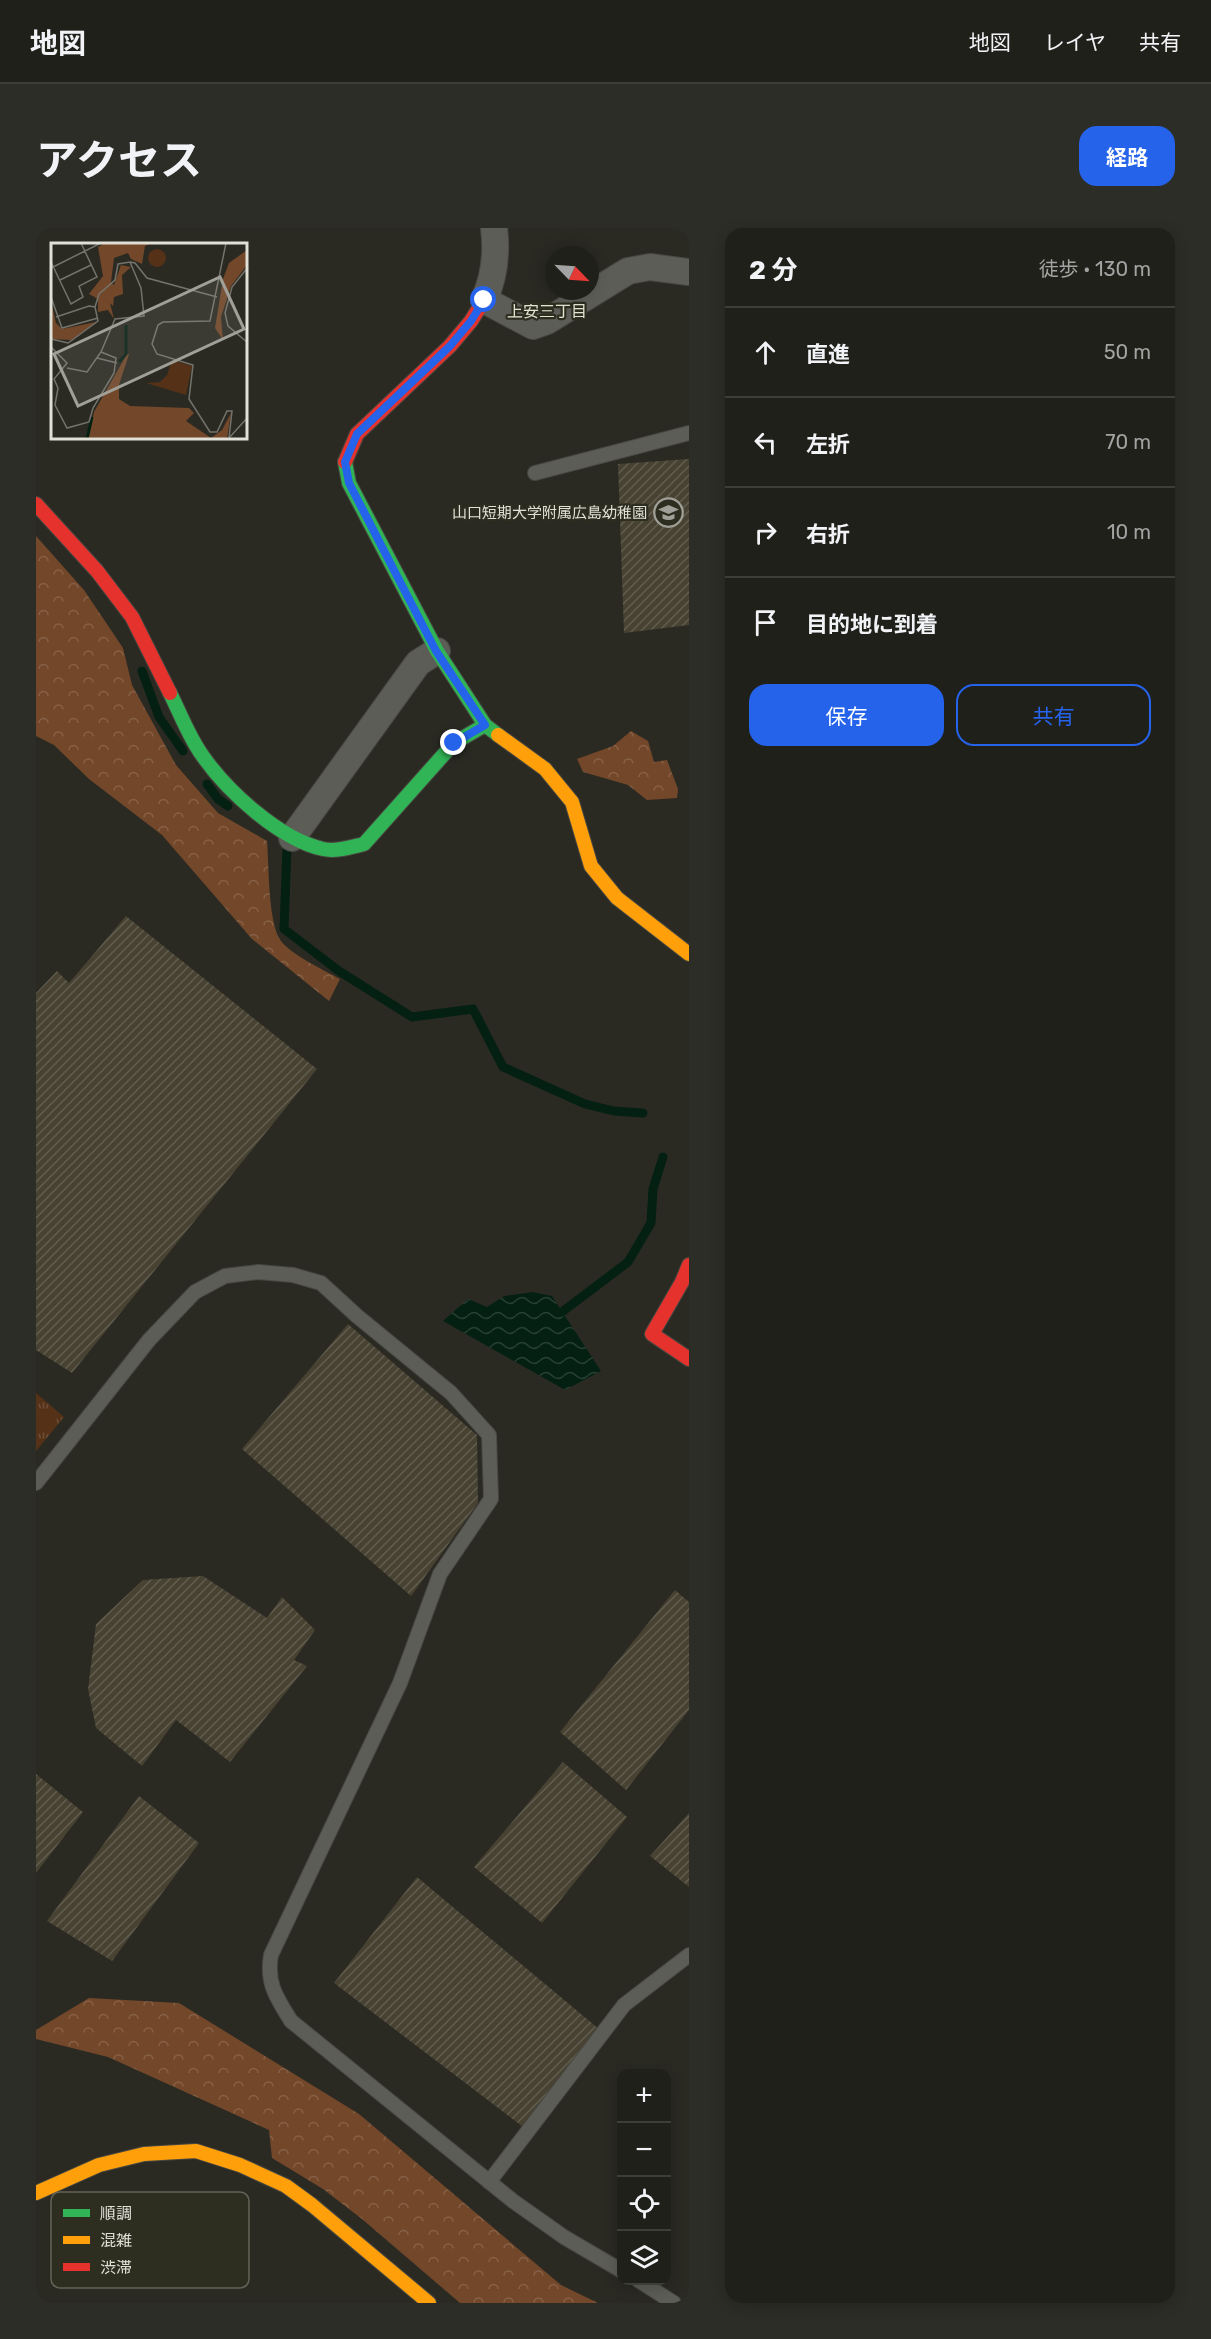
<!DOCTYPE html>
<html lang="ja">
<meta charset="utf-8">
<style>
body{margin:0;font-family:Rubik,"Noto Sans JP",sans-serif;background:#2d2d27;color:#f1f3f6}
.controls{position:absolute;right:18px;bottom:18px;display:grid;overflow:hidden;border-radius:12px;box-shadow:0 3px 15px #0003}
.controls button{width:54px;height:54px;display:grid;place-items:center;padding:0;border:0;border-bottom:2px solid #3d3e39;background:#20201a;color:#f1f3f6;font:30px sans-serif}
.compass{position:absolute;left:509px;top:18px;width:54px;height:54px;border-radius:50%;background:#20201a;box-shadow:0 3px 15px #0003;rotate:115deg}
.stop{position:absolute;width:18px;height:18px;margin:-14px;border:4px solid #2563eb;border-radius:50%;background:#fff}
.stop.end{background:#2563eb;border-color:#fff;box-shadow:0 2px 6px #0008}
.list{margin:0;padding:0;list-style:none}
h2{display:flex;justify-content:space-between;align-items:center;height:78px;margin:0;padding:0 24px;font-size:26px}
h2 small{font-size:20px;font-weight:400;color:#a2a3a2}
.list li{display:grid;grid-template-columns:39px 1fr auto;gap:18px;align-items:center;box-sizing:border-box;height:90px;padding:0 24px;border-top:2px solid #3d3e39}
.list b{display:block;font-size:22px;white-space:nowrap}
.list em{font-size:20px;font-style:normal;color:#a2a3a2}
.actions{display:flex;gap:12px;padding:18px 24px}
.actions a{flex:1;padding:14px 0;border:2px solid #2563eb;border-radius:18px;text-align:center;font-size:21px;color:#2563eb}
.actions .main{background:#2563eb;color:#fff}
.icon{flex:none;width:33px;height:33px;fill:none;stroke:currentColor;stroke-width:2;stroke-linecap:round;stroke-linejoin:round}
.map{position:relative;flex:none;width:653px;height:2075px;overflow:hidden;border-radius:18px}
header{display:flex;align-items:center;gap:36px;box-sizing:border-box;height:84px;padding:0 30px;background:#20201a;border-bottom:2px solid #3d3e39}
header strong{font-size:28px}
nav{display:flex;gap:33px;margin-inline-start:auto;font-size:21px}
.intro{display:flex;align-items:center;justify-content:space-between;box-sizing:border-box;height:144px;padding:0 36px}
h1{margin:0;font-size:42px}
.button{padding:15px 27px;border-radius:18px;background:#2563eb;color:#fff;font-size:21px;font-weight:700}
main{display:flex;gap:36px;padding:0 36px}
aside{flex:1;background:#20201a;border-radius:18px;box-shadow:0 3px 15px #0003}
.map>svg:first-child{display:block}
.grass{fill:url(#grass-tufts)}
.forest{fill:url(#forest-crowns)}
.water{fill:url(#water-waves)}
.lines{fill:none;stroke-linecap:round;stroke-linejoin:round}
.stream{stroke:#042012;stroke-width:9}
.building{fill:url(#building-hatch)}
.lane-casing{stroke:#484741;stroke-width:16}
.street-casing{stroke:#484741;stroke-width:28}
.fast-casing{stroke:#484741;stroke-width:16}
.slow-casing{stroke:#484741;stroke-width:16}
.jam-casing{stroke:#484741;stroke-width:16}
.lane{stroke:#5d5d58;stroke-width:14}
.street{stroke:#5d5d58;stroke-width:26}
.fast{stroke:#30b455;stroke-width:14}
.slow{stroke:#ff9f0a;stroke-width:14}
.jam{stroke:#e5322d;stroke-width:14}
.route{stroke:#2563eb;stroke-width:8}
.labels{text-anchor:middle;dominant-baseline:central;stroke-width:4.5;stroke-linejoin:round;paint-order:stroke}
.poi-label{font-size:15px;fill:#e0e0d7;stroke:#2d2d20;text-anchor:end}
.neighbourhood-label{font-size:16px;fill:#e3e3d2;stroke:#2d2d20}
.inset-river{fill:none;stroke:#042012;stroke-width:3}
.inset-road{fill:none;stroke:#73736b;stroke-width:1.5}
.view{fill:#a0a098;fill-opacity:0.15;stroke:#a0a098;stroke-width:3}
.inset-edge{fill:none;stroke:#e0e0d7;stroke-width:3}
.key{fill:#2d2d20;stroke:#636357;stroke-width:1.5}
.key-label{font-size:16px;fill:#e0e0d7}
</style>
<header>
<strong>地図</strong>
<nav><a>地図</a><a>レイヤ</a><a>共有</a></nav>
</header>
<div class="intro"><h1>アクセス</h1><a class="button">経路</a></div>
<main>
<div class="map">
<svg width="653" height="2075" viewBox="0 0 653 2075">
<defs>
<pattern id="grass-tufts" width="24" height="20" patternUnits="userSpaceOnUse" patternTransform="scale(1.5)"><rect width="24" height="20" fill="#553117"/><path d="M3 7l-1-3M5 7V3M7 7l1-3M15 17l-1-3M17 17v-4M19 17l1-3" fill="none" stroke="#6d4f38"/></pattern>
<pattern id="forest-crowns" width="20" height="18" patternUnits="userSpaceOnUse" patternTransform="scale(1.5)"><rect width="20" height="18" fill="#734729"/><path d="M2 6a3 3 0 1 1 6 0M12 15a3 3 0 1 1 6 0" fill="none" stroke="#876147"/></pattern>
<pattern id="water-waves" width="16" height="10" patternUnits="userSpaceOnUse" patternTransform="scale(1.5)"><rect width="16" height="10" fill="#042012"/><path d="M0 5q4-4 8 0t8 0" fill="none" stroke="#284034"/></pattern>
<pattern id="building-hatch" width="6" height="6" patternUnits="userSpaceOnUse" patternTransform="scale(1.5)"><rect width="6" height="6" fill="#474232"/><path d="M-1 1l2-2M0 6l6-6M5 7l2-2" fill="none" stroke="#615d4f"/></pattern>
</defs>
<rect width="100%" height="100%" fill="#2a2a23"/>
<path class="grass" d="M 0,1165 L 28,1189 L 0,1223 Z"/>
<g class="forest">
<path d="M 0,308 L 48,362 L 87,420 L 96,457 L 140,537 L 182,585 L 231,613 C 233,637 232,689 243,710 C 251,725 288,742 304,751 L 293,773 L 216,711 L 126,607 L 53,551 L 18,517 L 0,508 Z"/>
<path d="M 595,503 L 612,513 L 618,534 L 631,532 L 642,561 L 641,570 L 611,572 L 592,557 L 547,544 L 541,531 L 577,518 Z"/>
<path d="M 53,1770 L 143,1775 L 323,1886 L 525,2057 L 562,2075 L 424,2075 L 326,1991 L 287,1961 L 236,1930 L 233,1902 L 72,1829 L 0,1811 L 0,1802 Z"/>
</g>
<path class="water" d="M 497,1064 L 516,1068 L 565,1143 L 529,1162 L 407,1093 L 432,1071 L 451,1079 L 468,1068 Z"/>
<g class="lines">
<g class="stream">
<path d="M 106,443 L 123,489 L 147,523"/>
<path d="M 171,556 L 182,571 L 192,578"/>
<path d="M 251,619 L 248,701 L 303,743 L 376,789 L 437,781 L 467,839 L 549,876 L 578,883 L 607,885"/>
<path d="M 526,1084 L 592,1034 L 615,995 L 617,961 L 627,929"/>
</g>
</g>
<g class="building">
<path d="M 653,231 L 653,397 L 588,405 L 582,236 Z"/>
<path d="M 90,688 L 281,841 L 36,1145 L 0,1122 L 0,765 L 21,743 L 33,755 Z"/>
<path d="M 312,1096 L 441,1207 L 442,1275 L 375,1368 L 206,1221 Z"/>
<path d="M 167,1348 L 231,1390 L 246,1369 L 279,1402 L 258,1432 L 271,1438 L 194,1534 L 140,1492 L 106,1538 L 60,1500 L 52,1461 L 60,1396 L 107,1352 Z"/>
<path d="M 639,1362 L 653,1374 L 653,1482 L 590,1562 L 524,1504 Z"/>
<path d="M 527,1534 L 591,1589 L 506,1695 L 438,1639 Z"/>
<path d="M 0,1546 L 47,1584 L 0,1645 Z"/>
<path d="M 103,1568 L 163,1615 L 76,1733 L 11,1693 Z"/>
<path d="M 653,1585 L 653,1659 L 614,1628 Z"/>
<path d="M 381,1649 L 563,1801 L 487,1899 L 298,1755 Z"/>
</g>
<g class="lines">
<defs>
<g id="lane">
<path d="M 499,245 L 653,205"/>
<path d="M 0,1255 L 113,1112 L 159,1064 L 189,1048 L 222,1044 L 257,1047 L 285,1055 L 321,1088 L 415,1165 L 453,1207 L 455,1271 L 404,1346 L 364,1455 L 235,1727 C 230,1756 241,1770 255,1793 L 477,1973 L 528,2009 L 586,2043"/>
<path d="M 453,1954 L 588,1777 L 653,1727"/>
<path d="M 602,2052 L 638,2075"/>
</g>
<g id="street">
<path d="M 458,0 C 461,24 458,50 448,72 L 497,98 L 511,93 L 592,43 L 614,39 L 653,44"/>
<path d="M 256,610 L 382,435 L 401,423"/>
</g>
<g id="fast">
<path d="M 309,234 L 313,255 L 401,423 L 449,497 L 462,507"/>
<path d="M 134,465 C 144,485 153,509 166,527 C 191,563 243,611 287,621 C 300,624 315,619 328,616 L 418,515 L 449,497"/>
</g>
<g id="slow">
<path d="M 462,507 L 509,541 L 536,574 L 555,638 L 581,670 L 653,726"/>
<path d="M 0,1965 L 63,1937 L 108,1926 L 160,1923 L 204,1937 L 250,1958 L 276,1977 L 393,2075"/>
</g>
<g id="jam">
<path d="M 309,234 L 321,206 L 414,118 L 435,93 L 448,72"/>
<path d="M 0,276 L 61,343 L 96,389 L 134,465"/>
<path d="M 653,1037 L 646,1054 L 616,1106 L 653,1131"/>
</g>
</defs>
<use href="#lane" class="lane-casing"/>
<use href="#street" class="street-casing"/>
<use href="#fast" class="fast-casing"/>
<use href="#slow" class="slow-casing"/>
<use href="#jam" class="jam-casing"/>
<use href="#lane" class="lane"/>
<use href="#street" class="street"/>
<use href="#fast" class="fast"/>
<use href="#slow" class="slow"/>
<use href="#jam" class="jam"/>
</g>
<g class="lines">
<path class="route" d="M 418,515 L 449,497 L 400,423 L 361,348 L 313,255 L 309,234 L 321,206 L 414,118 L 435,93 L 448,72"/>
</g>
<defs>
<symbol id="school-ring" viewBox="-11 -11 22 22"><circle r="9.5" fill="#2d2d20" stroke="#a0a098" stroke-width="1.5"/><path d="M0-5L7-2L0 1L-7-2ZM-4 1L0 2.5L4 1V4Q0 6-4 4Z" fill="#a0a098"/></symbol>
</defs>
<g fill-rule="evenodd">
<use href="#school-ring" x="616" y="268" width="33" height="33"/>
</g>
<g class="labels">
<g class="poi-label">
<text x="611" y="285">山口短期大学附属広島幼稚園</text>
</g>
<g class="neighbourhood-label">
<text x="511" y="83">上安三丁目</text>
</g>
</g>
<g transform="translate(15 15)">
<rect width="196" height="196" fill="#2a2a23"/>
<path d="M 121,117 L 141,123 L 135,152 L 95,140 L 109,139 L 116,132 Z" fill="#553117"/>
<path d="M 54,0 L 101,0 L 94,3 L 91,21 L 80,16 L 77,10 L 63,15 L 60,39 L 63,42 L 70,22 L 80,24 L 71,32 L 72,51 L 63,54 L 62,63 L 59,60 L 63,76 L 57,67 L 47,69 L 47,56 L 38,51 L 52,33 L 47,4 ZM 196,7 L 196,22 L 180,43 L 170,74 L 172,97 L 164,85 L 172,36 L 178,20 ZM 0,58 L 5,80 L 11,86 L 45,79 L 20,97 L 0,96 ZM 76,111 L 78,111 L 68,142 L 68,156 L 79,163 L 138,165 L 143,170 L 135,178 L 160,195 L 171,187 L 180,170 L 176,196 L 37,196 L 43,169 Z" fill="#734729"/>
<path d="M97 15a9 9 0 1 1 18 0a9 9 0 1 1-18 0Z" fill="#553117"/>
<path class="inset-river" d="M 68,119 L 75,111 L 75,82M 36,196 L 41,174"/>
<path class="inset-road" d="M 175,0 L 159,78 L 112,79 L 107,82 L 101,101 L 106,111 L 142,122 L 138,156 L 159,189 L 166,189 L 176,168 L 181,168 L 178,195M 0,19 L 20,61 L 32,54 L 28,43 L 46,34 L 30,0M 79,19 L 84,20 L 96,35 L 166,54M 197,24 L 181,44 L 174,70 L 177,83 L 197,100M 0,25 L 50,0M 9,37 L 40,22M 0,54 L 11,85 L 47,75M 0,96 L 17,100 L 47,78 L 44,64 L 38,63 L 5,74M 0,104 L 16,120 L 3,136 L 7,145 L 4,162 L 16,185 L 38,179 L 42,165 L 63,130 L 65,115 L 50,109M 46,115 L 66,120M 16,125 L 36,129 L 50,109 L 64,76 L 93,73 L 90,45 L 79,19 L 67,21 L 64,37 L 48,51 L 44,64M 178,195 L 197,174"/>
<path class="view" d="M 169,34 L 193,86 L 27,163 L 3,111 Z"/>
<rect width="196" height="196" class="inset-edge"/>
</g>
<rect x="15" y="1964" width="198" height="96" rx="9" class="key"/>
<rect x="27" y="1981" width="27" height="8" fill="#30b455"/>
<rect x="27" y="2008" width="27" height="8" fill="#ff9f0a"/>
<rect x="27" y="2035" width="27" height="8" fill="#e5322d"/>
<g class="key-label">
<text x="64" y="1991">順調</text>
<text x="64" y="2018">混雑</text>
<text x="64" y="2045">渋滞</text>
</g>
</svg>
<div class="controls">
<button>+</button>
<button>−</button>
<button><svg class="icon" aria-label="locate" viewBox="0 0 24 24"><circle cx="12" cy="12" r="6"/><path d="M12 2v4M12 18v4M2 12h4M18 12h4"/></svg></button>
<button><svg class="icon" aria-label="layers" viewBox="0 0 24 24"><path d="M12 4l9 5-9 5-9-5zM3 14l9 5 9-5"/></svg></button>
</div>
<svg class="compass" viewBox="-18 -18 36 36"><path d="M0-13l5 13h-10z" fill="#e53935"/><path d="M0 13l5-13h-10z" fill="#a2a3a2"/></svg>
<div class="stop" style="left:448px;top:72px"></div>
<div class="stop end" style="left:418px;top:515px"></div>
</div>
<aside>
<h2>2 分<small>徒歩 · 130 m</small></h2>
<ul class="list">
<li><svg class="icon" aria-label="ahead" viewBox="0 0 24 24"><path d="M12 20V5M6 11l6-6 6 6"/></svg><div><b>直進</b></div><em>50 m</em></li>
<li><svg class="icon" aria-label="left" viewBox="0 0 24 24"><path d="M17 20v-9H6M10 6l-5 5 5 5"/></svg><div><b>左折</b></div><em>70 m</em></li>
<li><svg class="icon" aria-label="right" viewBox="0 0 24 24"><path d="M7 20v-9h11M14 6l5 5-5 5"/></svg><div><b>右折</b></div><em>10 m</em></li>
<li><svg class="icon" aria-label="arrive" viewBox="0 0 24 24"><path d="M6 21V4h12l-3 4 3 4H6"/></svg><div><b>目的地に到着</b></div></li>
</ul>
<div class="actions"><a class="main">保存</a><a>共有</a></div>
</aside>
</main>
